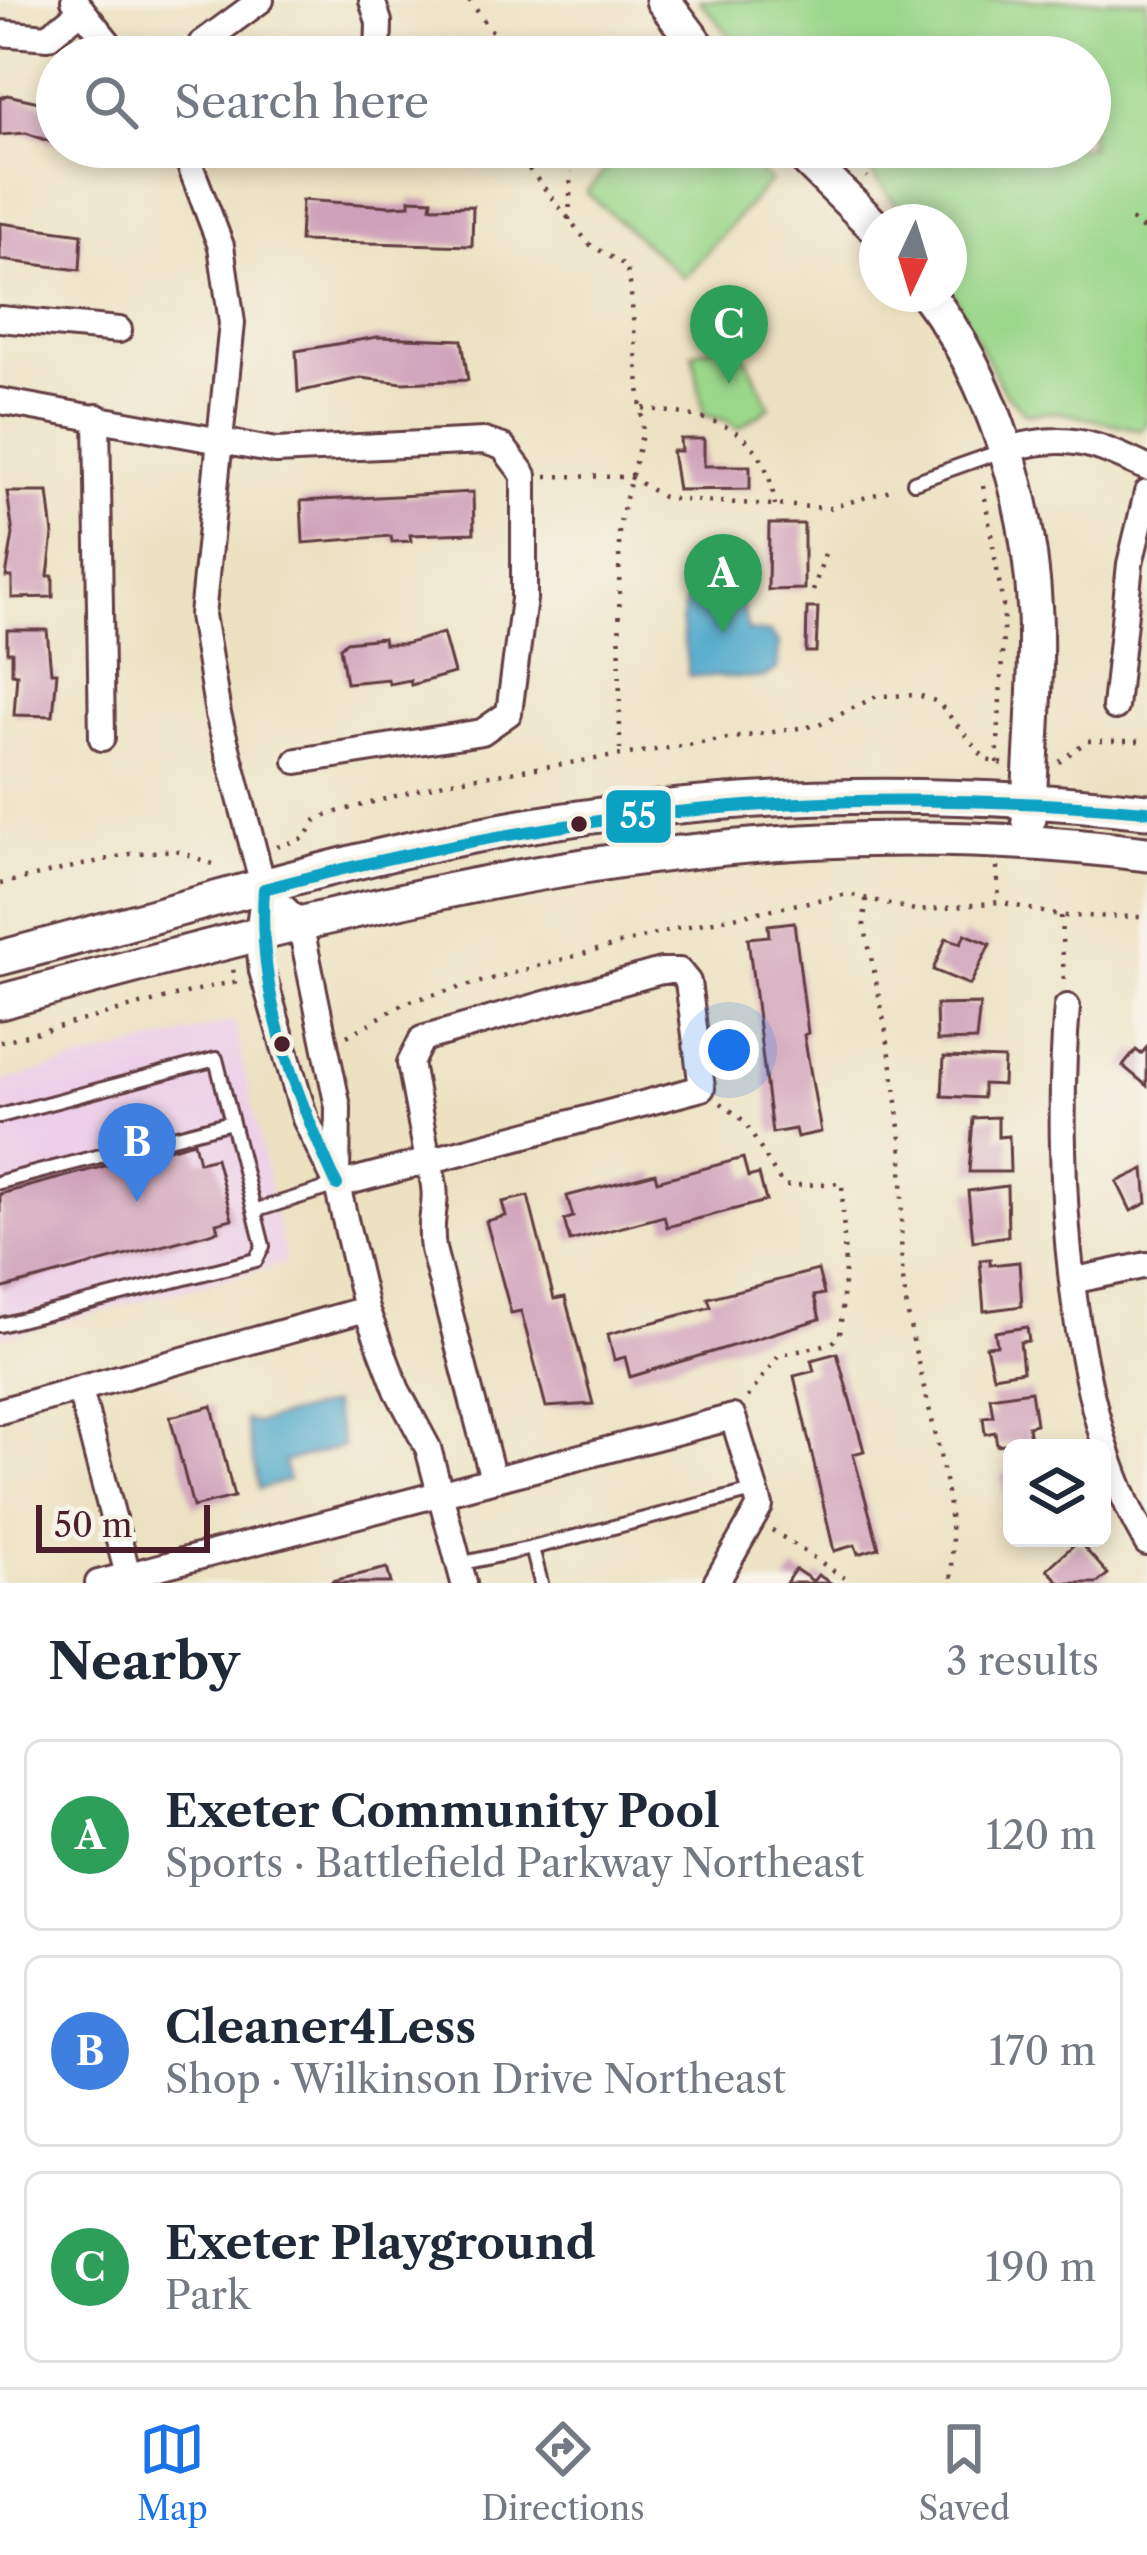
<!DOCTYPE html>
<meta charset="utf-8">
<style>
body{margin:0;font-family:"Libre Caslon Text",serif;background:#f6f6f7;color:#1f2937}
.controls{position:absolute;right:36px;bottom:36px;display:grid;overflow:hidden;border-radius:18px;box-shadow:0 6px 18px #0003}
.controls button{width:108px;height:108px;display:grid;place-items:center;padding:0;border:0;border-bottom:3px solid #e0e1e3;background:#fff;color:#1f2937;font:60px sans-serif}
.compass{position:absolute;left:859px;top:204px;width:108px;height:108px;border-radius:50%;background:#fff;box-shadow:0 6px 18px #0003;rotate:184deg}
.scale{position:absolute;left:36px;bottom:30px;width:174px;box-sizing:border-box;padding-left:12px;border:6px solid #4a1f2b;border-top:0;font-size:33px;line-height:42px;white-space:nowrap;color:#4a1f2b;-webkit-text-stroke:9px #f7f3e8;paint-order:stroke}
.you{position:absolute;left:729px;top:1050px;width:42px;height:42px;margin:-30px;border:9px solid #fff;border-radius:50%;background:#1a73e8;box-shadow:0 0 0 18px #1a73e833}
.badge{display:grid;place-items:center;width:78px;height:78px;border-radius:50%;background:#1a73e8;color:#fff;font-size:39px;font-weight:700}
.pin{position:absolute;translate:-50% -99px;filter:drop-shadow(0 3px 6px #0008)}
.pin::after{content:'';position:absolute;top:63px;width:42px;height:36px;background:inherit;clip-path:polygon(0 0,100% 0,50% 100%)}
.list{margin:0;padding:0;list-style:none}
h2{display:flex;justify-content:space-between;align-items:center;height:156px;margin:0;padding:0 48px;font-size:51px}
h2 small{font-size:39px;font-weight:400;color:#747a83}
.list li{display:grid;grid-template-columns:78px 1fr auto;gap:36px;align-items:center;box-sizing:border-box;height:192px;margin:0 24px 24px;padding:0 24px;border:3px solid #e0e1e3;border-radius:18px}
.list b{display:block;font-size:45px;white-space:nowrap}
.list p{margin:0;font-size:39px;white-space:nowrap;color:#747a83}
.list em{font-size:39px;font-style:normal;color:#747a83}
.icon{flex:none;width:66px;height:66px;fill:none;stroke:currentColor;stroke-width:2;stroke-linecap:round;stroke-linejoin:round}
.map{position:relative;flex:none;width:1147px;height:1583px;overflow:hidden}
.search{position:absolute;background:#fff;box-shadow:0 6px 18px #0003;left:36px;right:36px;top:36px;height:132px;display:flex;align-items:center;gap:30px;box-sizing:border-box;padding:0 42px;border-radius:66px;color:#747a83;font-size:45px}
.sheet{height:804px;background:#fff}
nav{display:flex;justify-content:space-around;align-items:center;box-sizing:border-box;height:168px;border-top:3px solid #e0e1e3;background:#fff;font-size:33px;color:#747a83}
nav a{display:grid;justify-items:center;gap:6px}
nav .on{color:#1a73e8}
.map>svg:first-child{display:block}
.built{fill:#edd0e8}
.green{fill:#9bd78b;stroke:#727b5b;stroke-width:3}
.water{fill:#4da8cb;stroke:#4c647b;stroke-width:3}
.building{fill:#cfa0b9}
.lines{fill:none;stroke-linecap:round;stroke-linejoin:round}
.service-casing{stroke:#623c42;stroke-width:18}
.minor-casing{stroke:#623c42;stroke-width:30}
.secondary-casing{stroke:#623c42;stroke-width:39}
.path{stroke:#623c42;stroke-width:4.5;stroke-dasharray:3 9;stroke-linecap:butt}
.service{stroke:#fff;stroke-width:12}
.minor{stroke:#fff;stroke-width:24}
.secondary{stroke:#fff;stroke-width:33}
.bus-1-casing{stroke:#f7f3e8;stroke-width:21}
.bus-1{stroke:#0ba1c3;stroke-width:12}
.bus-dot{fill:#4a1f2b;stroke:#f7f3e8;stroke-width:4.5}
.line-badge{stroke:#f7f3e8;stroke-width:4.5}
.badge-label{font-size:33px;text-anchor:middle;font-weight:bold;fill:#fff}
</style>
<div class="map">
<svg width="1147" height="1583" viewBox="0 0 1147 1583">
<rect width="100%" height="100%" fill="#f7f3e8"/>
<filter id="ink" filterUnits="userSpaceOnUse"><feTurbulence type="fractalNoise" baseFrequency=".00833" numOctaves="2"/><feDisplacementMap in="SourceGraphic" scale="24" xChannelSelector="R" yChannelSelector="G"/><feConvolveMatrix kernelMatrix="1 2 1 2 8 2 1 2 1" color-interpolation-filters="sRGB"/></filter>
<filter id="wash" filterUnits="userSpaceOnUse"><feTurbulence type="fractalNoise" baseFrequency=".004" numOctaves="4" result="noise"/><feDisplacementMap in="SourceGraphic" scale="48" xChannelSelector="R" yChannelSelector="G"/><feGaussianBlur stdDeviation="2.7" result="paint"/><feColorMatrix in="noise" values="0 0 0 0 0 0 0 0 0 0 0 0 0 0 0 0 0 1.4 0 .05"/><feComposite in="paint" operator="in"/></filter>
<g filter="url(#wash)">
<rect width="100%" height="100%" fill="#ede1c2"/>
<path class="built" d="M 234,1021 L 286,1263 L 0,1338 L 0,1082 Z"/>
<g class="green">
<path d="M 699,0 L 1147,0 L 1147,423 L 1141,430 L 1059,412 L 1026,413 L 1004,392 L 949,286 L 949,222 L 909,222 L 864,163 L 844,147 L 1090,147 L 1090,57 L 749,57 Z"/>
<path d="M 626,147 L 731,147 L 770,181 L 684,278 L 586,192 Z"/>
<path d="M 724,343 L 748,360 L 770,407 L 738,429 L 728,421 L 704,415 L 693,353 Z"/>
</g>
<g class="water">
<path d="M 690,586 L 738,586 L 748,631 L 770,633 L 779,643 L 777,669 L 762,678 L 689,676 L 681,621 Z"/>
<path d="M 332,1404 L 343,1447 L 284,1462 L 288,1481 L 259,1489 L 245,1420 L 255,1423 Z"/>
</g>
<g id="blocks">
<g class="building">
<path d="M 7,95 L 57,106 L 57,144 L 26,133 L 0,135 L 0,98 Z"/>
<path d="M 410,199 L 432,200 L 431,207 L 473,206 L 472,246 L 300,241 L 302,200 L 390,206 L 410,205 Z"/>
<path d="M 0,223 L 82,234 L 80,270 L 0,260 Z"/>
<path d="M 377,337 L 462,340 L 468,380 L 403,383 L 361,378 L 298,392 L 296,351 Z"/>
<path d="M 680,439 L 704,439 L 704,466 L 750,466 L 750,489 L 678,490 L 672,451 L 681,451 Z"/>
<path d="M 7,492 L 48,492 L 53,534 L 48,576 L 53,576 L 53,597 L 12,598 L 12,577 L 6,577 L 13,534 Z"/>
<path d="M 473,492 L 474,533 L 410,535 L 411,541 L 392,542 L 391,536 L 303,543 L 301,501 Z"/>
<path d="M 769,524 L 804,524 L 804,589 L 768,590 Z"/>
<path d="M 807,608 L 818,608 L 816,652 L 806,652 Z"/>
<path d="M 7,630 L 47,630 L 51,672 L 57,672 L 53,716 L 14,715 L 17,674 L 12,673 L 12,652 L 7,652 Z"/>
<path d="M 443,633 L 454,673 L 411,685 L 410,680 L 389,684 L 388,679 L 346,683 L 340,647 L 346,642 L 383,638 L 384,644 L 405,644 Z"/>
<path d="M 794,922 L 808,1033 L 804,1035 L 821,1132 L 797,1137 L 795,1129 L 772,1133 L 748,938 L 769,936 L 768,925 Z"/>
<path d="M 965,934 L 990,944 L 970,985 L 933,970 L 946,938 L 961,943 Z"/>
<path d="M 980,1004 L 976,1040 L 937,1041 L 936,1005 Z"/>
<path d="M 1147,1047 L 1147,1086 L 1123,1066 L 1136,1050 L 1141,1054 Z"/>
<path d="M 944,1057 L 1004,1059 L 1003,1085 L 983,1084 L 983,1098 L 942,1096 Z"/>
<path d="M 998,1117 L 998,1137 L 1009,1136 L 1010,1172 L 969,1172 L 973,1118 Z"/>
<path d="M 194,1142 L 199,1162 L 216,1158 L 232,1219 L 216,1223 L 218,1231 L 0,1289 L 0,1194 Z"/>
<path d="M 743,1158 L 748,1177 L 759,1174 L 766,1201 L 667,1227 L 664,1216 L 570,1241 L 564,1220 L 573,1217 L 567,1196 L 655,1173 L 657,1181 Z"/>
<path d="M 1144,1169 L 1147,1203 L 1131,1211 L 1117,1182 Z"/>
<path d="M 1007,1186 L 1008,1236 L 973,1241 L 968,1191 Z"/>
<path d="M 528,1196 L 554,1299 L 565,1297 L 593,1404 L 546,1407 L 521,1311 L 511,1313 L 486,1221 L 506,1216 L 502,1202 Z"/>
<path d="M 990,1259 L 990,1265 L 1019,1262 L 1022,1306 L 984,1311 L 980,1260 Z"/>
<path d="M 818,1270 L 824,1294 L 814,1296 L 820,1319 L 630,1377 L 625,1357 L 614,1360 L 608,1334 L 711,1307 L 708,1298 Z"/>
<path d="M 1027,1327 L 1029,1341 L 1020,1342 L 1023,1371 L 993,1376 L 986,1346 L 997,1345 L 995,1332 Z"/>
<path d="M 837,1353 L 864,1451 L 853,1454 L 879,1548 L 858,1554 L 855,1545 L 834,1551 L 794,1376 L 814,1371 L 811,1360 Z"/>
<path d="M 1031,1391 L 1036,1424 L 1028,1426 L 1030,1440 L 997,1445 L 995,1432 L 985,1434 L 983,1417 L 993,1416 L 990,1397 Z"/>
<path d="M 212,1406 L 234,1497 L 193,1507 L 170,1417 Z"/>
<path d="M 1012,1472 L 1012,1511 L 1011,1511 L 1000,1476 Z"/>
<path d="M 1078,1541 L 1108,1574 L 1097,1583 L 1060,1583 L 1047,1569 Z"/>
<path d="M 387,1568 L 391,1583 L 332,1583 L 332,1581 Z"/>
<path d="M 795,1569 L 813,1581 L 818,1575 L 831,1583 L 786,1583 Z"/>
</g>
</g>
</g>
<g filter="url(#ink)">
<use href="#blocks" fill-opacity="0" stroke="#623c42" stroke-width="3"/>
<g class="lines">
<defs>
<g id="service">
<path d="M 820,169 L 842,147"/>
<path d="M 914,482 L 1004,450"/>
<path d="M 0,1116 L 216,1059 L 263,1246 L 256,1260 L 0,1325"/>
<path d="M 0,1182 L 231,1122"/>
<path d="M 257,1210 L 337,1185"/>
<path d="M 459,1564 L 532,1548"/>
<path d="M 541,1583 L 532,1548 L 757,1490"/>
</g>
<g id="minor">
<path d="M 74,0 L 120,57"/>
<path d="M 372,0 L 379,22 L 378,57"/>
<path d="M 0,33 L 48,37 L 82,10"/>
<path d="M 201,44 L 261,0"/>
<path d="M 183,147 L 221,246 L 232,323 L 202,615 L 218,714 L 264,889 L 258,933 L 262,971 L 305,1119 L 337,1185 L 366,1309 L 397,1390 L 428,1448 L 464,1583"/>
<path d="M 541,147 L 563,152"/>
<path d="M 0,319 L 119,330"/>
<path d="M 0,401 L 276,451 L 484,441 L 503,447 L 524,475 L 524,599 L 509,713 L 482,732 L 297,761"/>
<path d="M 97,417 L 102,738"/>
<path d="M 1005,450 C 1065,432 1093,442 1147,468"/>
<path d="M 1115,707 L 1130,564 L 1147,493"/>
<path d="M 264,889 L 300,923 L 338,1107 L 337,1179"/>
<path d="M 661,971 L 679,971 L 688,982 L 702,1088 L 428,1161 L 410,1063 L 422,1039 Z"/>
<path d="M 1067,1007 C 1054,1163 1067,1407 1147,1543"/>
<path d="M 337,1185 L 428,1161 C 443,1206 427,1209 433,1249 L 493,1479"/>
<path d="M 1076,1280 L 1147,1265"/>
<path d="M 80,1390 L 130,1583"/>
<path d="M 0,1411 L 366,1309"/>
<path d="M 98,1583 L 733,1417 L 760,1506 L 716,1583"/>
</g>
<g id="secondary">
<path d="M 663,0 L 706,57"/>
<path d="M 794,147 L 877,229"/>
<path d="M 927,294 C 995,382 1030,505 1035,614 C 1038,682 1030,751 1029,818"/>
<path d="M 0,958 C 173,913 345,857 521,827 C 729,791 938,788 1147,811"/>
<path d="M 0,1002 C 391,897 737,801 1147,854"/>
</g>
</defs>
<use href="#service" class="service-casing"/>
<use href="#minor" class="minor-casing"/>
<use href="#secondary" class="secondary-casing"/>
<g class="path">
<path d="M 469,0 L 511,57"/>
<path d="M 506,147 L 521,161"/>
<path d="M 859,167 L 867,177"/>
<path d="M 529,169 L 589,244 L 626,266 L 630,283 L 643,431 L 619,526 L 620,753"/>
<path d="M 569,220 L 571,172"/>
<path d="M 1131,220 L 1147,232"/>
<path d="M 643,408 C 713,418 764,422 775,505"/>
<path d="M 546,476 L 630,477 L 663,497 L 682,500 L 830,508 L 897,488"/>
<path d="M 983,486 L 1004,611 L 997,766"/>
<path d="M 813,591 L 826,550"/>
<path d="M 1059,762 L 1087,741 L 1147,741"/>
<path d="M 277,847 L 306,837 L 316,820 L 333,813 L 451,781 L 819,725 L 877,696 L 918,695 L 938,702 L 986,760 L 1005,764"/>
<path d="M 997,867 L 999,902"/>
<path d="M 0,884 L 130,854 L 175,850 L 221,867"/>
<path d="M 866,899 L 864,924 C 879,995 895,1067 901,1140 C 905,1192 897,1243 905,1295 C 918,1391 960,1484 951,1583"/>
<path d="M 1061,916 L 1064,982"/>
<path d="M 347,1036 L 407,1002 L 674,929 L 848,894 L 919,911 L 999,902 L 1061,916 L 1147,917"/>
<path d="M 0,1042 L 213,986 L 235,982 L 233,968"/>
<path d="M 721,1103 L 744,1121 L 783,1186 L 842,1183 L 845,1269 L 840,1336 L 832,1343 L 778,1356 L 746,1400"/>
<path d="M 772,1530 L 852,1583"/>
</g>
<use href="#service" class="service"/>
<use href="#minor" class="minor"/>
<use href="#secondary" class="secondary"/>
<defs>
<path id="bus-1" d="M 337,1185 C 293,1089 257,996 264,889 C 567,808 835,784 1147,811"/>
</defs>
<use href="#bus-1" class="bus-1-casing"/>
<use href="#bus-1" class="bus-1"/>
</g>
</g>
<g class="bus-dot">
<circle cx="579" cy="824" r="10"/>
<circle cx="282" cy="1044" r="10"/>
</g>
<rect class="line-badge" x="604" y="788" width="69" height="57" rx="12" fill="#0ba1c3"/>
<g class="badge-label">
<text x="638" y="828">55</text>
</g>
</svg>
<div class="controls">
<button><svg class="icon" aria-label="layers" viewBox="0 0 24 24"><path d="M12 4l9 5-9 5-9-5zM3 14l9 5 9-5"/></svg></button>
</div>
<svg class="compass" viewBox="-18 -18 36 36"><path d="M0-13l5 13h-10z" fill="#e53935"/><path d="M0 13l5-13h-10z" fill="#747a83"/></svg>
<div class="scale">50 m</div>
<div class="you"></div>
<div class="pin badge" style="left:723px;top:633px;background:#2e9e5b">A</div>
<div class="pin badge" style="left:137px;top:1202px;background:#3f7fe0">B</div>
<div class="pin badge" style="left:729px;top:384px;background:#2e9e5b">C</div>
<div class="search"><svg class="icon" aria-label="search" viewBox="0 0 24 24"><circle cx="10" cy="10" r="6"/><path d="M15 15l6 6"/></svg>Search here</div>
</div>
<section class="sheet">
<h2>Nearby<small>3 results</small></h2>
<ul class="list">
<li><span class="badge" style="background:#2e9e5b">A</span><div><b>Exeter Community Pool</b><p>Sports · Battlefield Parkway Northeast</p></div><em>120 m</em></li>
<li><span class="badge" style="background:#3f7fe0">B</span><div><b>Cleaner4Less</b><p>Shop · Wilkinson Drive Northeast</p></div><em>170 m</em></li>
<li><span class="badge" style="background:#2e9e5b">C</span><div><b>Exeter Playground</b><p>Park</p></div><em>190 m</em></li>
</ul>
</section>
<nav>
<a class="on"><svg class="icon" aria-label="map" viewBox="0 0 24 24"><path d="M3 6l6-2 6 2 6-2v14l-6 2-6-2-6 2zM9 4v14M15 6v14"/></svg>Map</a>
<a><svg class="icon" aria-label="directions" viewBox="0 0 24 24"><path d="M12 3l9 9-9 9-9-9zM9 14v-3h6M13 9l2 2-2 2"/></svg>Directions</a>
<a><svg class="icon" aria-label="saved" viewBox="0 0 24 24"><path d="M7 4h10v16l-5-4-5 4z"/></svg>Saved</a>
</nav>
